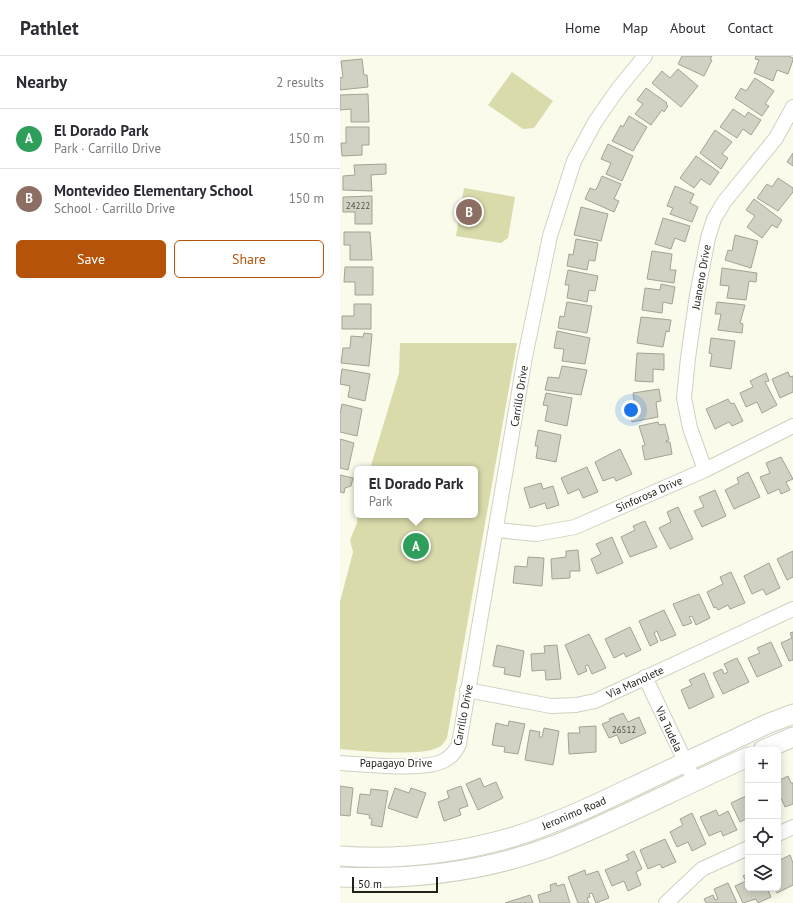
<!DOCTYPE html>
<meta charset="utf-8">
<style>
body{margin:0;font-family:"PT Sans",sans-serif;background:#f7f7f7;color:#2b2b33}
.controls{position:absolute;right:12px;bottom:12px;display:grid;overflow:hidden;border-radius:6px;box-shadow:0 2px 10px #0003}
.controls button{width:36px;height:36px;display:grid;place-items:center;padding:0;border:0;border-bottom:1px solid #e1e1e2;background:#fff;color:#2b2b33;font:20px sans-serif}
.scale{position:absolute;left:12px;bottom:10px;width:86px;box-sizing:border-box;padding-left:4px;border:2px solid #21211c;border-top:0;font-size:11px;line-height:14px;white-space:nowrap;color:#21211c;-webkit-text-stroke:3px #fff;paint-order:stroke}
.you{position:absolute;left:291px;top:354px;width:14px;height:14px;margin:-10px;border:3px solid #fff;border-radius:50%;background:#1a73e8;box-shadow:0 0 0 6px #1a73e833}
.badge{display:grid;place-items:center;width:26px;height:26px;border-radius:50%;background:#b45309;color:#fff;font-size:13px;font-weight:700}
.pin{position:absolute;translate:-50% -50%;border:2px solid #fff;box-shadow:0 1px 4px #0006}
.popup{position:absolute;left:14px;top:410px;width:124px;height:52px;box-sizing:border-box;display:grid;place-content:center;border-radius:6px;background:#fff;filter:drop-shadow(0 1px 3px #0005);font-size:13px;white-space:nowrap;color:#7c7c81}
.popup b{font-size:15px;color:#2b2b33}
.popup::after{content:'';position:absolute;left:50%;top:100%;margin-left:-8px;border:8px solid transparent;border-top-color:#fff}
.list{margin:0;padding:0;list-style:none}
h2{display:flex;justify-content:space-between;align-items:center;height:52px;margin:0;padding:0 16px;font-size:17px}
h2 small{font-size:13px;font-weight:400;color:#7c7c81}
.list li{display:grid;grid-template-columns:26px 1fr auto;gap:12px;align-items:center;box-sizing:border-box;height:60px;padding:0 16px;border-top:1px solid #e1e1e2}
.list b{display:block;font-size:15px;white-space:nowrap}
.list p{margin:0;font-size:13px;white-space:nowrap;color:#7c7c81}
.list em{font-size:13px;font-style:normal;color:#7c7c81}
.actions{display:flex;gap:8px;padding:12px 16px}
.actions a{flex:1;padding:9px 0;border:1px solid #b45309;border-radius:6px;text-align:center;font-size:14px;color:#b45309}
.actions .main{background:#b45309;color:#fff}
.icon{flex:none;width:22px;height:22px;fill:none;stroke:currentColor;stroke-width:2;stroke-linecap:round;stroke-linejoin:round}
.map{position:relative;flex:none;width:453px;height:847px;overflow:hidden}
header{display:flex;align-items:center;gap:24px;box-sizing:border-box;height:56px;padding:0 20px;background:#fff;border-bottom:1px solid #e1e1e2}
header strong{font-size:19px}
nav{display:flex;gap:22px;margin-inline-start:auto;font-size:14px}
main{display:flex}
aside{flex:1;background:#fff}
.map>svg:first-child{display:block}
.green{fill:#d9dbab}
.building{fill:#d1d2c3;stroke:#a3a395}
.lines{fill:none;stroke-linecap:round;stroke-linejoin:round}
.street-casing{stroke:#d0d1c2;stroke-width:16}
.secondary-casing{stroke:#d0d1c2;stroke-width:21}
.street{stroke:#fff;stroke-width:14}
.secondary{stroke:#fff;stroke-width:19}
.labels{text-anchor:middle;dominant-baseline:central;stroke-width:4;stroke-linejoin:round;paint-order:stroke}
.number-label{font-size:9px;fill:#4d4d46}
.street-label{font-size:11px;fill:#21211c;stroke:#fff}
</style>
<header>
<strong>Pathlet</strong>
<nav><a>Home</a><a>Map</a><a>About</a><a>Contact</a></nav>
</header>
<main>
<aside>
<h2>Nearby<small>2 results</small></h2>
<ul class="list">
<li><span class="badge" style="background:#2e9e5b">A</span><div><b>El Dorado Park</b><p>Park · Carrillo Drive</p></div><em>150 m</em></li>
<li><span class="badge" style="background:#8d6e63">B</span><div><b>Montevideo Elementary School</b><p>School · Carrillo Drive</p></div><em>150 m</em></li>
</ul>
<div class="actions"><a class="main">Save</a><a>Share</a></div>
</aside>
<div class="map">
<svg width="453" height="847" viewBox="0 0 453 847">
<rect width="100%" height="100%" fill="#fafbeb"/>
<g class="green">
<path d="M 172,16 L 213,45 L 194,72 L 183,73 L 148,49 Z"/>
<path d="M 124,132 L 175,141 L 168,182 L 161,187 L 116,180 Z"/>
<path d="M 60,287 L 177,287 L 107,682 C 105,685 102,690 99,691 C 81,701 21,695 0,693 L 0,546 L 13,496 L 10,484 L 17,467 L 17,459 L 135,459 L 135,413 L 30,413 L 59,317 Z"/>
</g>
<g class="building">
<path d="M 342,0 L 372,0 L 370,3 L 372,4 L 364,20 L 338,8 Z"/>
<path d="M 416,0 L 448,0 L 453,2 L 453,4 L 448,18 L 437,14 L 433,25 L 414,17 L 419,4 L 415,3 Z"/>
<path d="M 22,3 L 24,19 L 27,19 L 28,31 L 0,34 L 0,22 L 3,21 L 1,5 Z"/>
<path d="M 338,13 L 358,30 L 341,51 L 312,27 L 322,15 L 330,22 Z"/>
<path d="M 415,22 L 434,35 L 425,48 L 429,50 L 422,60 L 395,42 L 401,32 L 406,35 Z"/>
<path d="M 306,32 L 327,47 L 326,48 L 328,50 L 324,56 L 322,54 L 311,69 L 295,58 L 303,48 L 297,44 Z"/>
<path d="M 28,38 L 29,66 L 11,66 L 11,53 L 0,54 L 0,39 Z"/>
<path d="M 393,53 L 405,61 L 408,56 L 421,64 L 411,79 L 403,73 L 397,82 L 380,71 Z"/>
<path d="M 289,60 L 307,71 L 293,95 L 272,85 L 281,69 L 283,71 Z"/>
<path d="M 6,71 L 29,71 L 29,89 L 22,89 L 22,99 L 2,100 L 1,87 L 6,87 Z"/>
<path d="M 375,74 L 392,86 L 382,98 L 388,102 L 381,113 L 360,97 Z"/>
<path d="M 268,88 L 293,100 L 282,125 L 266,118 L 271,107 L 261,103 Z"/>
<path d="M 453,97 L 453,110 L 447,106 Z"/>
<path d="M 356,100 L 379,116 L 370,129 L 361,123 L 354,132 L 340,122 Z"/>
<path d="M 46,108 L 46,118 L 31,119 L 32,135 L 3,134 L 3,120 L 15,119 L 14,109 Z"/>
<path d="M 262,120 L 281,128 L 274,143 L 279,145 L 274,156 L 245,143 L 250,132 L 255,134 L 257,132 Z"/>
<path d="M 438,122 L 453,132 L 453,136 L 438,155 L 417,142 L 427,128 L 432,131 Z"/>
<path d="M 335,130 L 354,138 L 350,147 L 358,151 L 352,166 L 330,158 L 333,152 L 327,150 Z"/>
<path d="M 32,140 L 32,168 L 15,168 L 15,156 L 3,156 L 3,141 Z"/>
<path d="M 414,143 L 442,164 L 437,172 L 432,169 L 422,182 L 407,171 L 415,160 L 406,154 Z"/>
<path d="M 241,151 L 268,158 L 261,185 L 234,179 Z"/>
<path d="M 323,162 L 350,170 L 345,186 L 335,182 L 331,193 L 315,188 Z"/>
<path d="M 4,176 L 30,176 L 32,204 L 10,204 L 10,189 L 4,189 Z"/>
<path d="M 395,179 L 418,185 L 411,212 L 385,204 L 388,194 L 392,195 Z"/>
<path d="M 236,183 L 258,187 L 255,205 L 249,204 L 247,214 L 227,210 L 229,198 L 233,199 Z"/>
<path d="M 312,195 L 332,198 L 330,214 L 336,214 L 334,227 L 307,223 Z"/>
<path d="M 5,211 L 33,211 L 33,239 L 15,239 L 15,226 L 4,226 Z"/>
<path d="M 382,212 L 417,217 L 416,226 L 409,225 L 406,244 L 387,242 L 389,230 L 380,229 Z"/>
<path d="M 228,214 L 258,220 L 255,235 L 249,234 L 247,246 L 227,242 L 229,229 L 225,229 Z"/>
<path d="M 321,228 L 335,231 L 332,248 L 323,246 L 322,257 L 302,254 L 305,232 L 320,234 Z"/>
<path d="M 227,246 L 252,250 L 247,277 L 218,272 L 220,260 L 224,261 Z"/>
<path d="M 377,246 L 405,249 L 400,267 L 403,268 L 402,277 L 378,274 L 381,258 L 375,258 Z"/>
<path d="M 14,248 L 31,248 L 31,273 L 2,273 L 2,260 L 14,260 Z"/>
<path d="M 301,261 L 331,264 L 329,276 L 326,275 L 323,291 L 297,287 Z"/>
<path d="M 217,275 L 250,282 L 245,308 L 222,305 L 224,293 L 214,292 Z"/>
<path d="M 24,277 L 32,278 L 29,310 L 1,307 L 3,292 L 10,292 L 11,280 L 23,281 Z"/>
<path d="M 371,282 L 395,285 L 391,313 L 370,310 L 372,298 L 369,297 Z"/>
<path d="M 297,297 L 324,298 L 324,314 L 313,313 L 313,326 L 295,325 Z"/>
<path d="M 222,310 L 247,314 L 241,339 L 205,334 L 208,321 L 219,322 Z"/>
<path d="M 2,313 L 30,318 L 25,345 L 8,341 L 10,330 L 0,328 Z"/>
<path d="M 448,316 L 450,321 L 453,320 L 453,336 L 440,342 L 432,323 Z"/>
<path d="M 426,317 L 429,325 L 425,326 L 437,349 L 422,357 L 417,346 L 406,351 L 400,337 L 413,331 L 410,325 Z"/>
<path d="M 319,333 L 321,345 L 316,346 L 318,361 L 292,366 L 290,357 L 296,356 L 293,337 Z"/>
<path d="M 206,337 L 232,342 L 227,370 L 205,365 L 208,350 L 203,349 Z"/>
<path d="M 388,343 L 391,348 L 394,347 L 403,365 L 392,370 L 389,366 L 375,373 L 366,353 Z"/>
<path d="M 2,348 L 22,353 L 17,380 L 0,376 L 0,358 Z"/>
<path d="M 318,366 L 319,369 L 325,368 L 329,384 L 326,385 L 326,386 L 330,386 L 332,398 L 305,404 L 302,390 L 305,389 L 299,370 Z"/>
<path d="M 198,374 L 221,379 L 216,406 L 196,402 L 198,390 L 195,390 Z"/>
<path d="M 0,383 L 14,387 L 8,414 L 0,412 Z"/>
<path d="M 280,393 L 292,418 L 276,425 L 274,421 L 263,425 L 255,406 Z"/>
<path d="M 441,401 L 453,423 L 446,426 L 450,434 L 441,438 L 439,433 L 428,438 L 420,421 L 430,417 L 426,407 Z"/>
<path d="M 247,411 L 258,436 L 243,442 L 239,433 L 228,438 L 221,422 Z"/>
<path d="M 408,416 L 420,441 L 394,453 L 385,434 L 399,427 L 397,422 Z"/>
<path d="M 0,419 L 13,422 L 11,430 L 5,432 L 4,437 L 0,436 Z"/>
<path d="M 201,427 L 203,433 L 213,430 L 219,449 L 207,453 L 205,447 L 190,452 L 184,432 Z"/>
<path d="M 375,434 L 386,460 L 362,471 L 354,455 L 364,451 L 359,441 Z"/>
<path d="M 338,451 L 353,483 L 330,493 L 319,472 L 331,466 L 327,456 Z"/>
<path d="M 305,465 L 317,491 L 290,501 L 281,481 L 295,474 L 293,470 Z"/>
<path d="M 272,481 L 283,507 L 257,518 L 251,503 L 261,498 L 256,488 Z"/>
<path d="M 238,494 L 240,515 L 230,515 L 230,522 L 212,523 L 211,503 L 226,501 L 226,495 Z"/>
<path d="M 453,495 L 453,521 L 447,524 L 437,503 Z"/>
<path d="M 188,501 L 204,502 L 202,530 L 173,527 L 175,510 L 187,511 Z"/>
<path d="M 429,507 L 440,532 L 426,539 L 423,533 L 412,538 L 404,520 Z"/>
<path d="M 391,516 L 405,547 L 390,553 L 388,549 L 378,554 L 376,551 L 374,552 L 367,536 L 383,528 L 380,521 Z"/>
<path d="M 359,538 L 370,562 L 356,569 L 352,560 L 349,561 L 352,567 L 343,570 L 333,548 Z"/>
<path d="M 324,554 L 336,579 L 321,585 L 317,575 L 314,577 L 318,586 L 310,590 L 299,565 Z"/>
<path d="M 290,571 L 301,594 L 286,601 L 284,597 L 274,602 L 265,583 Z"/>
<path d="M 453,576 L 453,604 L 449,605 L 441,587 L 452,582 L 450,577 Z"/>
<path d="M 249,578 L 266,612 L 252,618 L 248,609 L 245,610 L 247,615 L 238,619 L 225,589 Z"/>
<path d="M 431,586 L 442,610 L 417,621 L 408,602 L 420,597 L 417,592 Z"/>
<path d="M 157,589 L 184,595 L 180,621 L 164,618 L 165,612 L 153,610 Z"/>
<path d="M 217,589 L 221,623 L 206,624 L 205,614 L 192,615 L 191,598 L 205,597 L 204,590 Z"/>
<path d="M 397,602 L 409,626 L 383,638 L 373,617 L 382,613 L 384,618 L 388,616 L 384,608 Z"/>
<path d="M 364,617 L 374,641 L 349,653 L 341,634 L 352,629 L 349,624 Z"/>
<path d="M 283,657 L 288,666 L 299,661 L 306,677 L 281,688 L 277,679 L 269,682 L 262,668 L 270,665 L 269,663 Z"/>
<path d="M 169,665 L 185,668 L 178,698 L 164,696 L 165,691 L 152,689 L 156,667 L 168,670 Z"/>
<path d="M 256,670 L 256,696 L 229,698 L 228,677 L 240,677 L 239,671 Z"/>
<path d="M 204,672 L 219,675 L 213,709 L 185,704 L 190,674 L 200,676 L 199,681 L 202,681 Z"/>
<path d="M 448,720 L 451,727 L 453,727 L 453,748 L 445,751 L 441,742 L 438,744 L 438,725 Z"/>
<path d="M 140,722 L 144,731 L 156,726 L 163,742 L 138,754 L 126,728 Z"/>
<path d="M 0,730 L 13,732 L 10,760 L 0,759 Z"/>
<path d="M 121,730 L 128,750 L 119,753 L 121,759 L 104,765 L 98,746 L 109,742 L 107,735 Z"/>
<path d="M 55,732 L 69,737 L 71,732 L 86,737 L 77,762 L 48,752 Z"/>
<path d="M 31,733 L 48,735 L 42,771 L 31,769 L 32,763 L 29,762 L 30,759 L 17,757 L 20,738 L 30,739 Z"/>
<path d="M 408,739 L 408,762 L 400,766 L 391,747 Z"/>
<path d="M 376,754 L 379,760 L 388,755 L 397,774 L 383,780 L 381,775 L 369,780 L 360,761 Z"/>
<path d="M 352,757 L 366,788 L 352,795 L 348,786 L 337,791 L 330,776 L 343,769 L 340,763 Z"/>
<path d="M 325,783 L 336,806 L 322,812 L 320,808 L 308,813 L 300,794 Z"/>
<path d="M 294,795 L 302,813 L 296,816 L 301,829 L 288,835 L 284,825 L 272,830 L 265,814 L 289,804 L 286,799 Z"/>
<path d="M 450,799 L 453,807 L 453,829 L 437,837 L 434,832 L 438,832 L 438,817 L 440,816 L 438,805 Z"/>
<path d="M 245,814 L 246,819 L 258,815 L 269,842 L 256,847 L 252,837 L 249,838 L 250,841 L 247,842 L 249,847 L 238,847 L 228,821 Z"/>
<path d="M 408,818 L 408,832 L 427,832 L 431,841 L 418,847 L 416,843 L 403,847 L 395,830 L 406,825 L 403,820 Z"/>
<path d="M 216,827 L 217,830 L 224,828 L 230,847 L 200,847 L 198,839 L 211,835 L 210,829 Z"/>
<path d="M 388,827 L 397,847 L 366,847 L 364,843 L 373,839 L 375,844 L 378,843 L 374,833 Z"/>
<path d="M 190,839 L 193,847 L 165,847 Z"/>
</g>
<g class="lines">
<defs>
<g id="street">
<path d="M 365,414 L 350,372 L 344,342 L 348,302 L 357,239 L 368,182 L 374,163 L 384,146 L 436,82 L 453,51"/>
<path d="M 157,474 L 196,478 L 235,471 L 365,414 L 453,370"/>
<path d="M 305,621 L 354,724"/>
<path d="M 127,634 L 211,650 L 236,649 L 255,645 L 453,553"/>
<path d="M 0,707 C 24,708 85,716 105,704 C 112,700 116,695 119,688 L 185,301 L 210,180 L 234,105 L 255,66 L 278,33 L 305,0"/>
<path d="M 438,778 L 453,771"/>
<path d="M 326,847 L 362,813 L 408,792"/>
</g>
<g id="secondary">
<path d="M 423,694 L 453,681"/>
<path d="M 0,800 C 57,804 118,797 173,781 C 218,767 259,747 301,727 C 343,707 385,688 427,668 L 453,658"/>
<path d="M 0,821 C 73,824 149,815 218,788 C 282,762 344,729 408,701"/>
</g>
</defs>
<use href="#street" class="street-casing"/>
<use href="#secondary" class="secondary-casing"/>
<use href="#street" class="street"/>
<use href="#secondary" class="secondary"/>
</g>
<g class="labels">
<g class="number-label">
<text x="18" y="149">24222</text>
<text x="284" y="673">26512</text>
</g>
<g class="street-label">
<text transform="translate(361 221) rotate(-80)">Juaneno Drive</text>
<text transform="translate(179 340) rotate(-81)">Carrillo Drive</text>
<text transform="translate(309 438) rotate(-24)">Sinforosa Drive</text>
<text transform="translate(295 626) rotate(-25)">Via Manolete</text>
<text transform="translate(123 659) rotate(-79)">Carrillo Drive</text>
<text transform="translate(329 673) rotate(65)">Via Tudela</text>
<text x="56" y="707">Papagayo Drive</text>
<text transform="translate(234 757) rotate(-23)">Jeronimo Road</text>
</g>
</g>
</svg>
<div class="controls">
<button>+</button>
<button>−</button>
<button><svg class="icon" aria-label="locate" viewBox="0 0 24 24"><circle cx="12" cy="12" r="6"/><path d="M12 2v4M12 18v4M2 12h4M18 12h4"/></svg></button>
<button><svg class="icon" aria-label="layers" viewBox="0 0 24 24"><path d="M12 4l9 5-9 5-9-5zM3 14l9 5 9-5"/></svg></button>
</div>
<div class="scale">50 m</div>
<div class="you"></div>
<div class="pin badge" style="left:76px;top:490px;background:#2e9e5b">A</div>
<div class="popup"><b>El Dorado Park</b>Park</div>
<div class="pin badge" style="left:129px;top:156px;background:#8d6e63">B</div>
</div>
</main>
